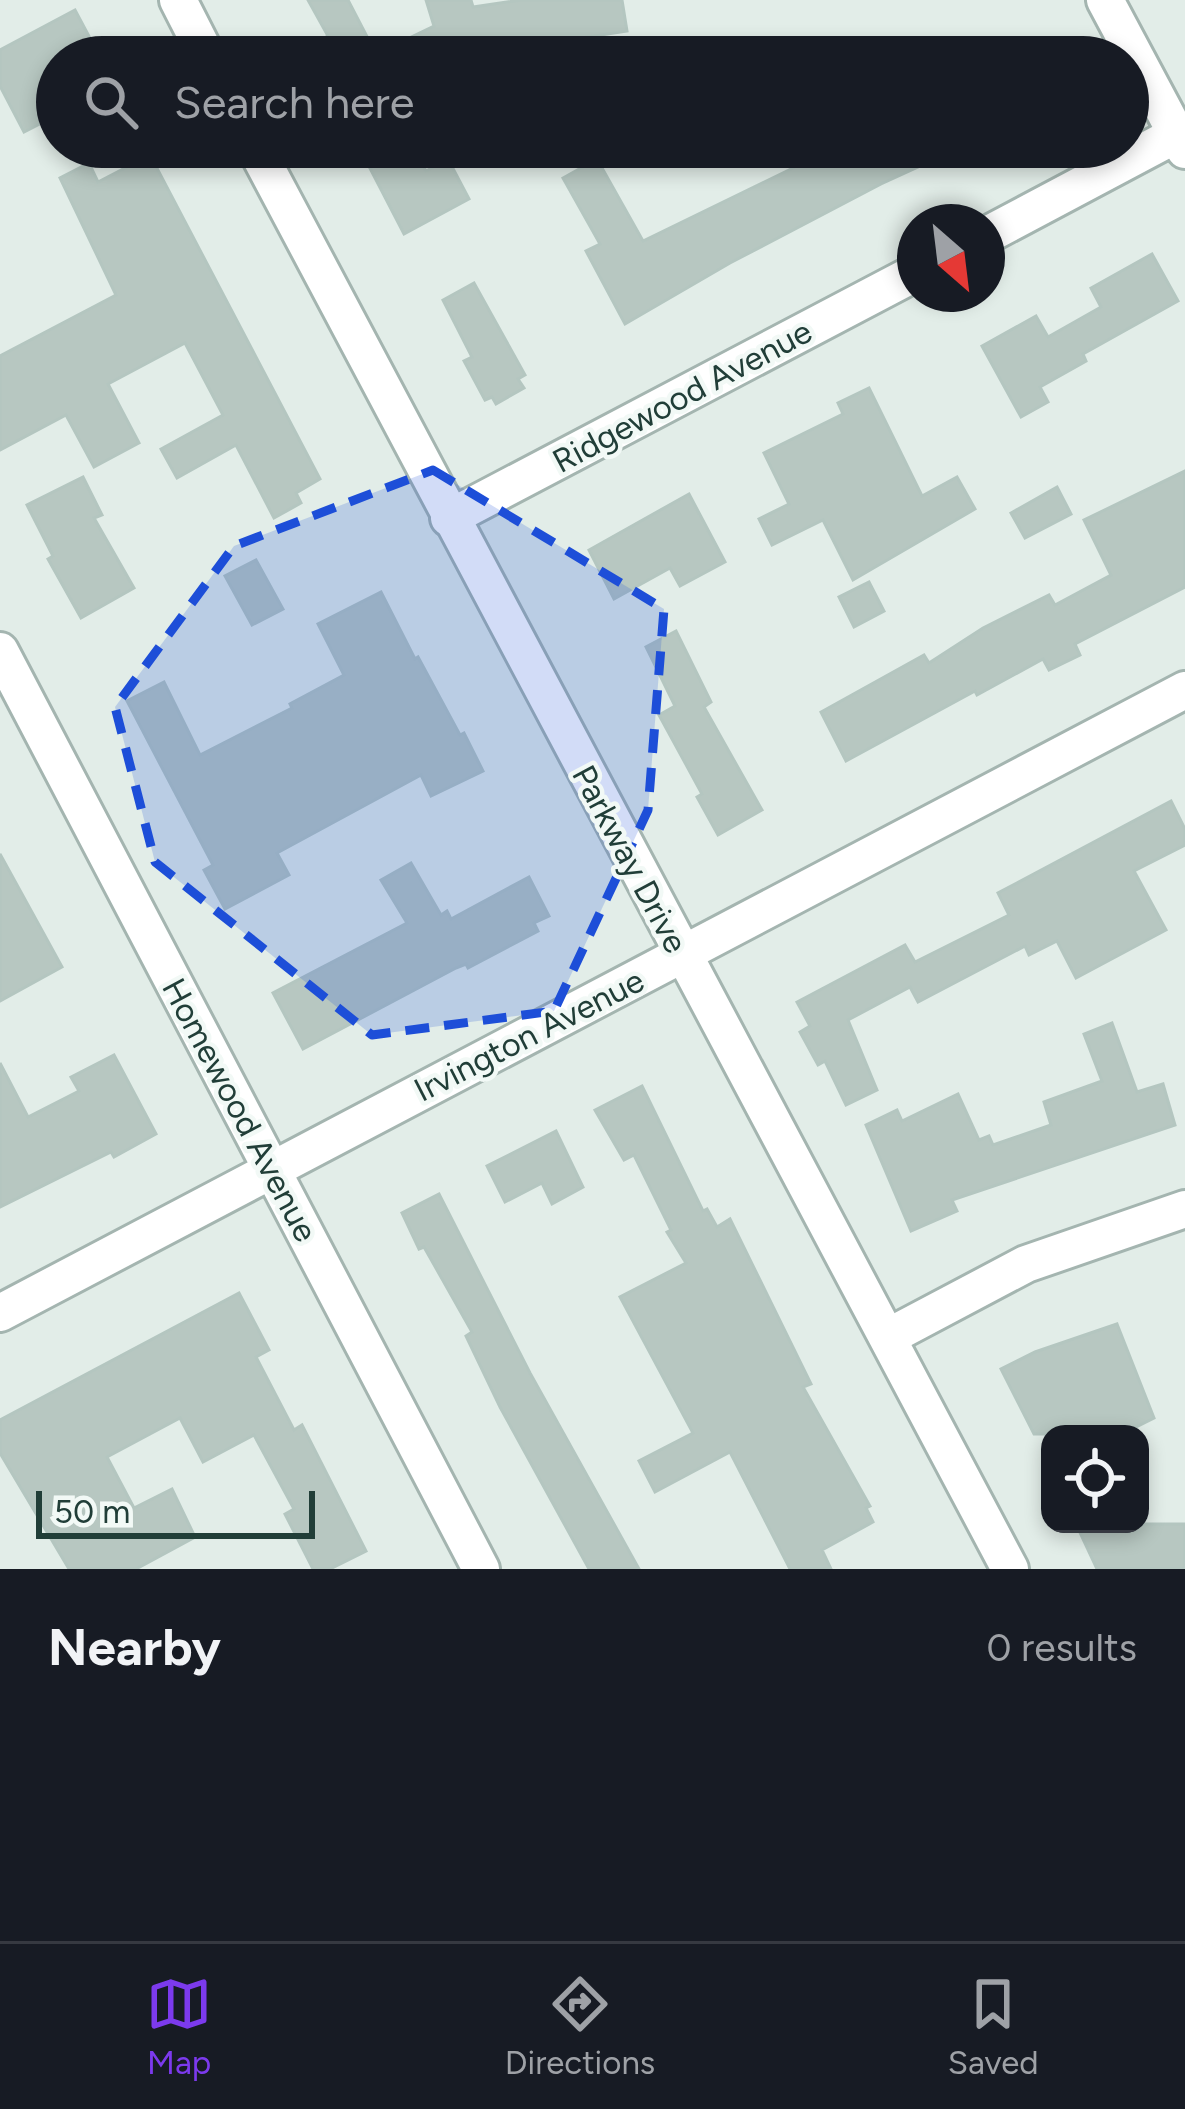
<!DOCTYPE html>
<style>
body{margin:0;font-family:Figtree,sans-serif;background:#20242c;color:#f1f3f6}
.controls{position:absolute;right:36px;bottom:36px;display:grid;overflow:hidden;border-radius:24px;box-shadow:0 6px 18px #0003}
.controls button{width:108px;height:108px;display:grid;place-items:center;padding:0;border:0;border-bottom:3px solid #363941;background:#171b24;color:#f1f3f6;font:60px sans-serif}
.compass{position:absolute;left:897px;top:204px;width:108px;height:108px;border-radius:50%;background:#171b24;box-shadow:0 6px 18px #0003;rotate:152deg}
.scale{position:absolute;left:36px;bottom:30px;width:279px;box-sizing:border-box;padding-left:12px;border:6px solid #213e38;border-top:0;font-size:33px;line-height:42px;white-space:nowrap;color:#213e38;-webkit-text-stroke:9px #f2f9f6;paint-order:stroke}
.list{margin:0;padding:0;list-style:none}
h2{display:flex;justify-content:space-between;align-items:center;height:156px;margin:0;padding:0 48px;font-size:51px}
h2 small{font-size:39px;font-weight:400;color:#9ea1a6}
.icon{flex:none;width:66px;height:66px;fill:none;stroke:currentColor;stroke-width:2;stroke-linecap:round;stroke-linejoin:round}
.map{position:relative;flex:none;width:1185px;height:1569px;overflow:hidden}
.search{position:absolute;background:#171b24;box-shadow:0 6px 18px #0003;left:36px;right:36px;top:36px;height:132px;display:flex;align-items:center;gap:30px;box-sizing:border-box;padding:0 42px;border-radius:66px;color:#9ea1a6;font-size:45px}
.sheet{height:372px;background:#171b24}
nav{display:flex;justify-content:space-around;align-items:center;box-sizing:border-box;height:168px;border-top:3px solid #363941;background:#171b24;font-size:33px;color:#9ea1a6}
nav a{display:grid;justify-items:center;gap:6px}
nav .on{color:#7c3aed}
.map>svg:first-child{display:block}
.building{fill:#b7c7c1;stroke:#b4c6c0;stroke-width:3}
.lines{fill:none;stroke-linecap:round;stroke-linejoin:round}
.minor-casing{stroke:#a4b5b0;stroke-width:42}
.minor{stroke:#fff;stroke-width:36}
.marked{fill:#1d4ed8;fill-opacity:0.2;stroke:#1d4ed8;stroke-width:9;stroke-dasharray:24 15;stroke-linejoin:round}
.labels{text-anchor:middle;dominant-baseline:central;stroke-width:9;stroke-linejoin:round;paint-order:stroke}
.street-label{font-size:33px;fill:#213e38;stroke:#f2f9f6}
</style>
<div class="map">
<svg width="1185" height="1569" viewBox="0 0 1185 1569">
<rect width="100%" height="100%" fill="#e2ede8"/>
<g class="building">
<path d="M 308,0 L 348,0 L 376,54 L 434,26 L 426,0 L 471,0 L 473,7 L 521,0 L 622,0 L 627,31 L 562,41 L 564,53 L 538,57 L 287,57 L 328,36 Z"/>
<path d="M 75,10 L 100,57 L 57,57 L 57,115 L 24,132 L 0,86 L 0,50 Z"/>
<path d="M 359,147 L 413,147 L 426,171 L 448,159 L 469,199 L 404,234 Z"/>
<path d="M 821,147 L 962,147 L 881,184 L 730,263 L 625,324 L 586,251 L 600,244 L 563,178 L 597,159 L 643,241 L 793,168 L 790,164 Z"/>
<path d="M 150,155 L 320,479 L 296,493 L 301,503 L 274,518 L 236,445 L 177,478 L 161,449 L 223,415 L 185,343 L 108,384 L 139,443 L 94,467 L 66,415 L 0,450 L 0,356 L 116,295 L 60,178 L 89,163 L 98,182 Z"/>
<path d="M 1152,254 L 1178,301 L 1083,354 L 1086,361 L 1040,387 L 1048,402 L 1021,417 L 982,346 L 1036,316 L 1048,337 L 1101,307 L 1091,288 Z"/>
<path d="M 474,283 L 525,375 L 518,379 L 524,388 L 496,404 L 492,397 L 485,400 L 464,361 L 472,357 L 443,300 Z"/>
<path d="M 869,388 L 922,496 L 957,477 L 975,509 L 853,580 L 823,520 L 772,545 L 759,519 L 789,504 L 764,453 L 843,414 L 838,403 Z"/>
<path d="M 1185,471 L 1185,587 L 1075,644 L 1080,655 L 1049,670 L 1043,659 L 977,695 L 975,691 L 846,761 L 821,712 L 924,655 L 929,663 L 983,628 L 1049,595 L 1055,605 L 1111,575 L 1084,520 Z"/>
<path d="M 83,477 L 102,515 L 94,518 L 134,588 L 81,618 L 48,559 L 53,556 L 27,505 Z"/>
<path d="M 1057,487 L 1071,514 L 1025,538 L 1011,513 Z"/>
<path d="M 689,494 L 725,562 L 680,586 L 670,568 L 614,599 L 589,550 Z"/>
<path d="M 256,560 L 283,609 L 252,625 L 225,576 Z"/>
<path d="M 869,582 L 884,611 L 854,627 L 839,597 Z"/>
<path d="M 381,592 L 415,659 L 418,657 L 460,735 L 464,733 L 483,771 L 431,796 L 421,775 L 277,853 L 289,875 L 225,909 L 204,870 L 213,865 L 127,701 L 164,682 L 200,755 L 292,708 L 290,704 L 344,675 L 318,624 Z"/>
<path d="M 676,631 L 711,702 L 704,707 L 762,810 L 718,835 L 697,797 L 702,794 L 659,715 L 675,706 L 646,647 Z"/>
<path d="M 1171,801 L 1185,829 L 1185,845 L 1134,871 L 1166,930 L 1076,978 L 1057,941 L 1029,955 L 1025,946 L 918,1002 L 910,987 L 848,1020 L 877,1090 L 846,1105 L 825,1061 L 818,1065 L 800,1032 L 810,1026 L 797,1002 L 905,945 L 915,962 L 1009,915 L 998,893 Z"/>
<path d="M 0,854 L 62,967 L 0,1001 Z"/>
<path d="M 411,863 L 441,915 L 447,911 L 451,919 L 529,877 L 549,916 L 534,923 L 538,931 L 468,968 L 466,964 L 456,968 L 303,1049 L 273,993 L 407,923 L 381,880 Z"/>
<path d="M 1112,1023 L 1137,1092 L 1163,1084 L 1175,1125 L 952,1200 L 957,1211 L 911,1231 L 866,1125 L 897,1110 L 902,1121 L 958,1094 L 979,1140 L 989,1136 L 993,1145 L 1051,1125 L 1044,1102 L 1102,1081 L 1084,1034 Z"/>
<path d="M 114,1055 L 156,1134 L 114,1157 L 111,1152 L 0,1207 L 0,1063 L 28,1117 L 79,1091 L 71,1077 Z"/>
<path d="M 642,1086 L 703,1211 L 707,1209 L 717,1227 L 730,1219 L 811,1384 L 803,1387 L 870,1506 L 866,1508 L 873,1522 L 822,1550 L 831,1569 L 790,1569 L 730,1452 L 655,1492 L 639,1461 L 693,1433 L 620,1297 L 686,1263 L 667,1232 L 671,1230 L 634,1155 L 624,1160 L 595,1110 Z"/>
<path d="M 556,1131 L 583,1187 L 552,1204 L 542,1183 L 505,1202 L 487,1166 Z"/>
<path d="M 439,1194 L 530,1373 L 639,1569 L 589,1569 L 500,1407 L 466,1336 L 472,1332 L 424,1247 L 419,1249 L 402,1213 Z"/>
<path d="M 239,1293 L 269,1350 L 256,1357 L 294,1430 L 302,1425 L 366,1551 L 330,1569 L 313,1569 L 285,1514 L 294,1509 L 254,1435 L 203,1462 L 180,1418 L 107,1457 L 134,1508 L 172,1489 L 195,1537 L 136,1569 L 69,1569 L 0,1453 L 0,1420 Z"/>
<path d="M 1117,1324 L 1154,1418 L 1122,1434 L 1034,1434 L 1001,1369 L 1035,1352 Z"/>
<path d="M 1076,1524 L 1185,1524 L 1185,1569 L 1097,1569 Z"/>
</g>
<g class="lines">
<defs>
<g id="minor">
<path d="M 178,0 L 207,57"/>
<path d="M 1105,0 L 1185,150"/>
<path d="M 255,147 L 1010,1569"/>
<path d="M 987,235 L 1185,130"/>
<path d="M 449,518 L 915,273"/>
<path d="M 0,651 L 481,1569"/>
<path d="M 0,1313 L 1185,690"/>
<path d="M 888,1337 L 1026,1264 L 1185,1209"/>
</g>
</defs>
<use href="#minor" class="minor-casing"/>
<use href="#minor" class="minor"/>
</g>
<path class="marked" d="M 433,470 L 664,609 L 648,810 L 554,1011 L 372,1035 L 155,862 L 115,707 L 234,546 Z"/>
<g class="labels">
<g class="street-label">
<text transform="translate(682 396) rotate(-28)">Ridgewood Avenue</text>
<text transform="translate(630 859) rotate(62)">Parkway Drive</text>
<text transform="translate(529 1035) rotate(-27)">Irvington Avenue</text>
<text transform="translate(240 1110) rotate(62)">Homewood Avenue</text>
</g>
</g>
</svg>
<div class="controls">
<button><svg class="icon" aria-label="locate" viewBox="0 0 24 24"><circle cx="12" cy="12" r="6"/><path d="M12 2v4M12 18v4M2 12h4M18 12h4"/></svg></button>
</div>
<svg class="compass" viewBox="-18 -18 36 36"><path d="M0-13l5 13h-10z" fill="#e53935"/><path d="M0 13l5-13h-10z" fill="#9ea1a6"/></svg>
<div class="scale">50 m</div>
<div class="search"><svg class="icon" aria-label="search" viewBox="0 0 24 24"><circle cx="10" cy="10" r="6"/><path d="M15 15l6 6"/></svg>Search here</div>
</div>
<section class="sheet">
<h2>Nearby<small>0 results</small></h2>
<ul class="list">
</ul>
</section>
<nav>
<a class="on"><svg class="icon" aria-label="map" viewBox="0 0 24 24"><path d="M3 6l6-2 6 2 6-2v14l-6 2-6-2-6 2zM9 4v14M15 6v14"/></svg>Map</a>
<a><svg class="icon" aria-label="directions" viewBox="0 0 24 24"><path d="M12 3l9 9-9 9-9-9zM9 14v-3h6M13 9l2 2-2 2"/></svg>Directions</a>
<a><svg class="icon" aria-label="saved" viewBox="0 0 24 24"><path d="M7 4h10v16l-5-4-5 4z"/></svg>Saved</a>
</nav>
